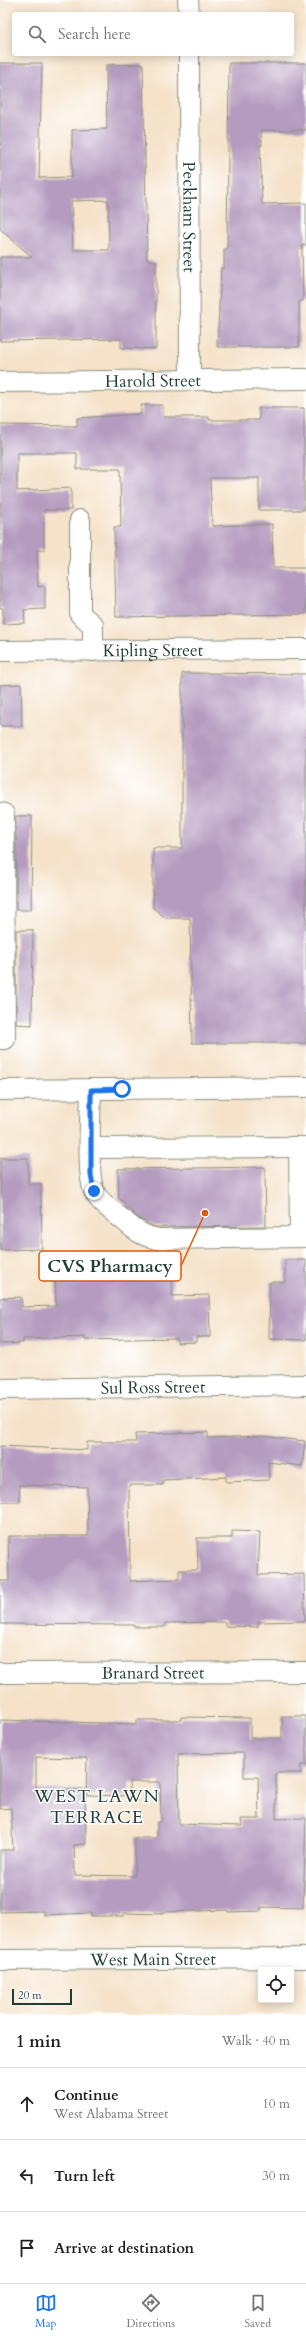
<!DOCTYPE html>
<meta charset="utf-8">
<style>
body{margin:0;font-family:Cardo,serif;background:#f6f6f6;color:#202124}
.controls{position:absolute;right:12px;bottom:12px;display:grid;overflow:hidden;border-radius:4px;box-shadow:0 2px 10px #0003}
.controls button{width:36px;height:36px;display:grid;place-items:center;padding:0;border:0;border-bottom:1px solid #e0e0e0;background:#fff;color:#202124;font:20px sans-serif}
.scale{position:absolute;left:12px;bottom:10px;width:60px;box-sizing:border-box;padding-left:4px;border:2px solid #1f3d34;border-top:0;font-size:11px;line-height:14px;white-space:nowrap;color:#1f3d34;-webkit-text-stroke:3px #fff;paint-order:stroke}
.stop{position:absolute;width:12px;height:12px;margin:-9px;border:3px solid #1a73e8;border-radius:50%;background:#fff}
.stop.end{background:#1a73e8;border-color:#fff;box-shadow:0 1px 4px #0008}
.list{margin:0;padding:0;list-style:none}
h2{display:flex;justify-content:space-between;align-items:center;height:52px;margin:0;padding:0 16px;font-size:17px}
h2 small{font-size:13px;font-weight:400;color:#757577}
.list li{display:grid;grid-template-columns:26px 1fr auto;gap:12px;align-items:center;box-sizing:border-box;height:72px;padding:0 16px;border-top:1px solid #e0e0e0}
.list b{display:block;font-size:15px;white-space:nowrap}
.list p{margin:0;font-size:13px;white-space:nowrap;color:#757577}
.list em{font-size:13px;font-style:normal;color:#757577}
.icon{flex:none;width:22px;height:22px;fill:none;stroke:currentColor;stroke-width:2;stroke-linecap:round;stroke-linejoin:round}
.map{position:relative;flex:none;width:306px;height:2015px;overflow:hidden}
.search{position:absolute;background:#fff;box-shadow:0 2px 10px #0003;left:12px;right:12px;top:12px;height:44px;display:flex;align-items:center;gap:10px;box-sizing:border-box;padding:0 14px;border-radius:4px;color:#757577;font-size:15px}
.sheet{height:268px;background:#fff}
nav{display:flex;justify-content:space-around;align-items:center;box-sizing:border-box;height:56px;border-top:1px solid #e0e0e0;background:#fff;font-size:11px;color:#757577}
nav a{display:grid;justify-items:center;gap:2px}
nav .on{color:#1a73e8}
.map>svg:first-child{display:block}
.building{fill:#b59bc0;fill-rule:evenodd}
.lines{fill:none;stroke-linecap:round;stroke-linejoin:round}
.minor-casing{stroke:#8a907e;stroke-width:22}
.minor{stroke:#fff;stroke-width:20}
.route{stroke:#1a73e8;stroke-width:5}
.labels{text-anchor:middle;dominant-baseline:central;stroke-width:3;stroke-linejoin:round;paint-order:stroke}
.street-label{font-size:17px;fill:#1f3d34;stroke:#fff}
.neighbourhood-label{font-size:18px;letter-spacing:1px;fill:#1f3d34;stroke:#fff}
.leader{fill:none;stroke:#de580e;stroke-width:1.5}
.callout-dot{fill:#de580e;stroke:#fff;stroke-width:1.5}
.callout{fill:#fff;stroke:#de580e;stroke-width:1.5}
.callout-label{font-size:18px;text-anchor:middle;font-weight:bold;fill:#1f3d34}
</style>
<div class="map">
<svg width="306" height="2015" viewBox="0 0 306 2015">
<rect width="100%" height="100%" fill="#fff"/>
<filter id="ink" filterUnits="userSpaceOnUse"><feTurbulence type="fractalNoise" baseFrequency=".025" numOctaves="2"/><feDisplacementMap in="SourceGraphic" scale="8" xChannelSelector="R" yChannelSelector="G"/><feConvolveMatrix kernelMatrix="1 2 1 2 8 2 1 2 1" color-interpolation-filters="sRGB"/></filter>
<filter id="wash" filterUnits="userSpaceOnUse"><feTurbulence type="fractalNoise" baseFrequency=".012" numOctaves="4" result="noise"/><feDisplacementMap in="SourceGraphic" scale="16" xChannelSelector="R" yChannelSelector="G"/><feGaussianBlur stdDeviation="0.9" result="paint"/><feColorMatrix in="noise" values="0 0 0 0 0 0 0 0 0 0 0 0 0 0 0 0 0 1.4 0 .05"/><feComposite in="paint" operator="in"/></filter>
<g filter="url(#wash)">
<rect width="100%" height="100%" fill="#f5e2c9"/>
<g id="blocks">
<g class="building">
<path d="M 0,63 L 42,63 L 39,178 L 72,177 L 72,130 L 107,129 L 106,65 L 143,64 L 147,260 L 156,261 L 156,349 L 121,348 L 121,339 L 0,341 L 0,257 L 32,257 L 0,229 ZM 108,200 L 109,250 L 73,250 L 71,201 Z"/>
<path d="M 229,63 L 306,63 L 306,130 L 261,130 L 262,145 L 260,145 L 262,204 L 306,203 L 306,245 L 302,245 L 303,301 L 299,301 L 299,347 L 217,347 L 221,268 L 224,268 L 224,249 L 227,249 Z"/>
<path d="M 141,405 L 163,405 L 163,417 L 209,417 L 209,420 L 259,420 L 259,408 L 304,408 L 304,510 L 259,510 L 259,478 L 210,478 L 212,526 L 272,524 L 273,568 L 306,568 L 306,614 L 116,617 L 114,527 L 121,527 L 120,469 L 77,469 L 77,453 L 17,453 L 17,491 L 71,488 L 71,510 L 44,510 L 44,550 L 37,550 L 38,587 L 45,586 L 45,609 L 24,610 L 25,623 L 3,624 L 3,608 L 0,608 L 0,425 L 77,426 L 77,418 L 141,414 Z"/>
<path d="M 182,673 L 306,674 L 306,1043 L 192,1043 L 190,918 L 166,918 L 153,908 L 153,848 L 182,848 Z"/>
<path d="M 21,684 L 22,726 L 0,726 L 0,685 Z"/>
<path d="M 16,816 L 32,816 L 31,910 L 16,910 Z"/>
<path d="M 16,930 L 33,930 L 32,1025 L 16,1024 Z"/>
<path d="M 0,1158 L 28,1158 L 28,1184 L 41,1184 L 42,1249 L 0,1250 Z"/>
<path d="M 265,1167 L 266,1226 L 155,1227 L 138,1218 L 119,1198 L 118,1169 Z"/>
<path d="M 93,1257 L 153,1259 L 153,1257 L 173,1258 L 172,1296 L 209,1295 L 210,1337 L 196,1337 L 196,1342 L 177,1343 L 177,1338 L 85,1340 L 85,1337 L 23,1339 L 23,1343 L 0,1344 L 0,1298 L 21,1297 L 22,1307 L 56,1306 L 55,1259 Z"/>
<path d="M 285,1260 L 306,1260 L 306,1340 L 269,1339 L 270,1282 L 285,1282 Z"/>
<path d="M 208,1432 L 208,1438 L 261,1436 L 305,1441 L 302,1466 L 268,1462 L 269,1480 L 226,1482 L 226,1477 L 163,1480 L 163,1485 L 129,1485 L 130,1581 L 179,1579 L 179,1570 L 198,1570 L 197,1538 L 232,1538 L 232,1531 L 260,1532 L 258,1575 L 304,1574 L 305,1621 L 258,1622 L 258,1627 L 225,1626 L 225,1622 L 165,1623 L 165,1627 L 134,1627 L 134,1625 L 0,1624 L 0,1581 L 9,1581 L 8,1536 L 88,1536 L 87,1487 L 19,1485 L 20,1502 L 0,1502 L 0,1446 L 87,1450 L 87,1442 L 136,1442 L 135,1434 Z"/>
<path d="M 282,1716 L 306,1716 L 306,1765 L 301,1765 L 301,1773 L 276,1773 L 276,1819 L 306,1818 L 303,1908 L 261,1907 L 261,1911 L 228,1912 L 228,1910 L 163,1912 L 163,1914 L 124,1913 L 124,1916 L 91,1916 L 91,1913 L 44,1915 L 44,1911 L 0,1912 L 0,1850 L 13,1850 L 11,1808 L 0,1809 L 0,1720 L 137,1724 L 137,1720 L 181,1720 L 181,1717 L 250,1718 L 250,1738 L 282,1738 ZM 244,1753 L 244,1777 L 258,1777 L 259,1819 L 241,1819 L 242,1826 L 179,1824 L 178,1754 ZM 36,1757 L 87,1758 L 86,1795 L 129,1796 L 129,1782 L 160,1782 L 161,1822 L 157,1822 L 157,1838 L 135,1838 L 135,1876 L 75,1875 L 74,1845 L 86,1844 L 85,1790 L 36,1789 Z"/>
</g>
</g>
</g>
<g filter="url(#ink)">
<use href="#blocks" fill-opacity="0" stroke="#8a907e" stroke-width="1"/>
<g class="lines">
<defs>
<g id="minor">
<path d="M 188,0 L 189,14"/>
<path id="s1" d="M 189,54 L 190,380"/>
<path id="s2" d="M 0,382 L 306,379"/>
<path d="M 80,520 L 80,614 L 93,625 L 93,651"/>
<path id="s3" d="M 0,651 L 306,649"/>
<path d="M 0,813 L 4,814 L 5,1039 L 0,1039"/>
<path d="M 91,1089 C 91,1113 86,1172 94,1191 C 99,1202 112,1211 122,1219 C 134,1229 142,1237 158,1239 L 306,1237"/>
<path d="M 0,1090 L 306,1087"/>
<path d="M 299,1147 L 300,1237"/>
<path d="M 91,1148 L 306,1147"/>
<path id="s4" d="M 0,1389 L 306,1385"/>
<path id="s5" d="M 0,1673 L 306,1672"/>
<path id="s6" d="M 0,1960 L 306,1958"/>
</g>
</defs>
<use href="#minor" class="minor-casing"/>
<use href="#minor" class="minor"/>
</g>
</g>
<g class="lines" filter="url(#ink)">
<path class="route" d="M 94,1191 L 91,1175 L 91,1090 L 122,1089"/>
</g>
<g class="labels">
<g class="street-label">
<text stroke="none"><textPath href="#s1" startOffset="163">Peckham Street</textPath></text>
<text stroke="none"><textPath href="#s2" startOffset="153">Harold Street</textPath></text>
<text stroke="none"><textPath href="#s3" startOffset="153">Kipling Street</textPath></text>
<text stroke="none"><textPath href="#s4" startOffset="153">Sul Ross Street</textPath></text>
<text stroke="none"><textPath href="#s5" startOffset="153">Branard Street</textPath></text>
<text stroke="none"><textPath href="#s6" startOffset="153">West Main Street</textPath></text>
</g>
<g class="neighbourhood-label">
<text x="97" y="1796">WEST LAWN<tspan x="97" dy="21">TERRACE</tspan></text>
</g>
</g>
<path class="leader" d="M205 1213L181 1266"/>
<circle class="callout-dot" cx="205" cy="1213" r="4"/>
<rect class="callout" x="39" y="1251" width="142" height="30" rx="4"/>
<g class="callout-label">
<text x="110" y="1272">CVS Pharmacy</text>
</g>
</svg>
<div class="controls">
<button><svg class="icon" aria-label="locate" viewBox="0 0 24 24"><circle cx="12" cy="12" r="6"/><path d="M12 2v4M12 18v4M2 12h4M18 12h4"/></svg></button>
</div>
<div class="scale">20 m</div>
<div class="stop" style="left:122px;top:1089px"></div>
<div class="stop end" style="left:94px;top:1191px"></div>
<div class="search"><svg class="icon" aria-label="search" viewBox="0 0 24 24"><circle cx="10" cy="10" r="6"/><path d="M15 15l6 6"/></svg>Search here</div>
</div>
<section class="sheet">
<h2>1 min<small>Walk · 40 m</small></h2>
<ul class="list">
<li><svg class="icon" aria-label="ahead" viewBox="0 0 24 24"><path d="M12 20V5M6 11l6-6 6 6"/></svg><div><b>Continue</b><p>West Alabama Street</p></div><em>10 m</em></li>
<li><svg class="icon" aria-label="left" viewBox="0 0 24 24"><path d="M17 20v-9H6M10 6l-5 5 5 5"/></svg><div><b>Turn left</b></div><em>30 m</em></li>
<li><svg class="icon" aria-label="arrive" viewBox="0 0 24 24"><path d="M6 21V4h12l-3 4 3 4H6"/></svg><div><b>Arrive at destination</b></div></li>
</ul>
</section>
<nav>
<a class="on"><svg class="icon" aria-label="map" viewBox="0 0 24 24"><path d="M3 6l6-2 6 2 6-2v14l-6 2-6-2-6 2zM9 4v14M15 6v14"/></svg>Map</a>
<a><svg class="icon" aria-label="directions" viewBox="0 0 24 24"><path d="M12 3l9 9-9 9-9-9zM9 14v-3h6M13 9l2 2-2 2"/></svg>Directions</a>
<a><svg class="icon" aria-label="saved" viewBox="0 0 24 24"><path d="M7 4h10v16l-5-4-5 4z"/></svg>Saved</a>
</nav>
